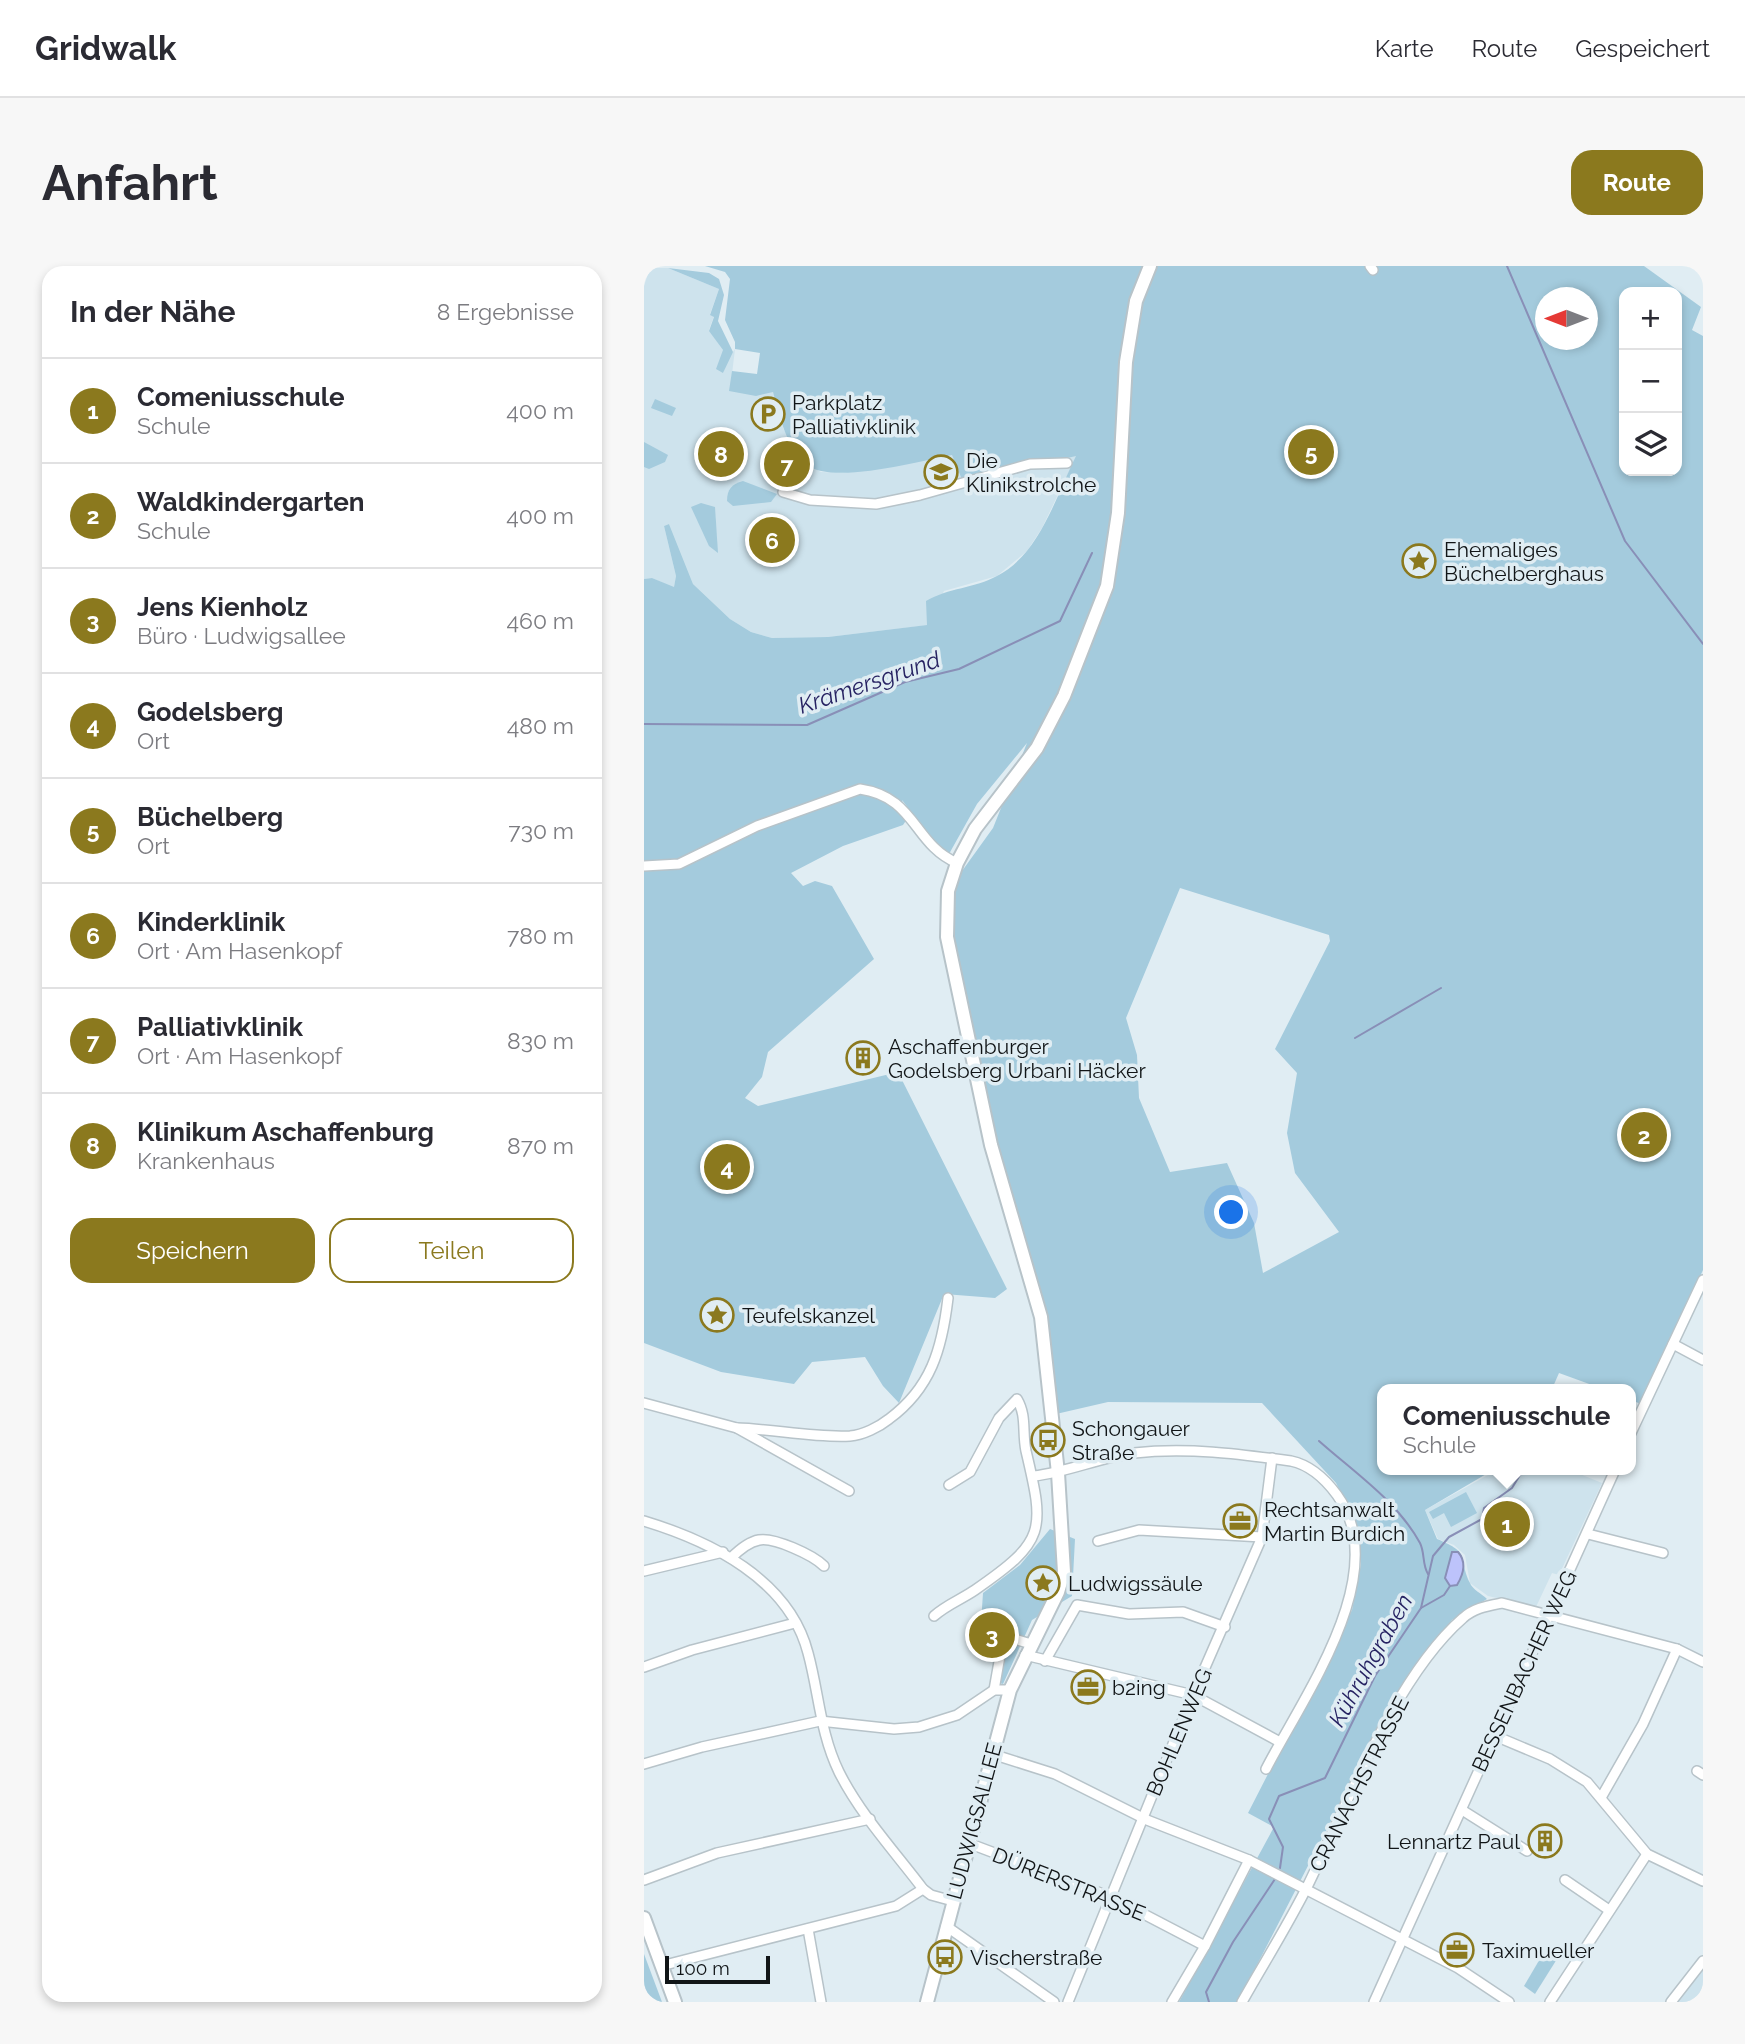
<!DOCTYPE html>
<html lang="de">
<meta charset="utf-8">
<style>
body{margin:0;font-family:Raleway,sans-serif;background:#f7f7f7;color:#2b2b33}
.controls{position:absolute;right:21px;top:21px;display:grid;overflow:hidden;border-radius:14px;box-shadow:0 4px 10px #0003}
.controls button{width:63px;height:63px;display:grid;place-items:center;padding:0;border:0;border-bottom:2px solid #e1e1e2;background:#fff;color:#2b2b33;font:35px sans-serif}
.compass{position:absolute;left:891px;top:21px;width:63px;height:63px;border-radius:50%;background:#fff;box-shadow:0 4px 10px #0003;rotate:270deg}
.scale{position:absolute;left:21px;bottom:18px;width:105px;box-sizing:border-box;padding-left:7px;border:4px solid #111517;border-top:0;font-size:19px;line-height:24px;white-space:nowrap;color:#111517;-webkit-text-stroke:5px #e0edf3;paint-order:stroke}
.you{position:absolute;left:588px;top:947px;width:24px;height:24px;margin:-18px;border:5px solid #fff;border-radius:50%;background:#1a73e8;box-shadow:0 0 0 10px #1a73e833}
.badge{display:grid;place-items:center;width:46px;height:46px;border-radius:50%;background:#8b791e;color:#fff;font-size:23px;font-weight:700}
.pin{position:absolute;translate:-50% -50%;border:4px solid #fff;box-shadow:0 2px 7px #0006}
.popup{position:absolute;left:733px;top:1118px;width:259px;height:91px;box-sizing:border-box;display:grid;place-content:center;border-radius:14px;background:#fff;filter:drop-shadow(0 2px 5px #0005);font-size:23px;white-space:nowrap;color:#7c7c81}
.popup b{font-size:26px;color:#2b2b33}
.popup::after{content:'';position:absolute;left:50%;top:100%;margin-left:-14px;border:14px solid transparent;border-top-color:#fff}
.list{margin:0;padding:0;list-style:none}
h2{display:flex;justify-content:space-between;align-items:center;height:91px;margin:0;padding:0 28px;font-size:30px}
h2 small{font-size:23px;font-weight:400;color:#7c7c81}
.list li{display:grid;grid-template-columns:46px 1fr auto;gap:21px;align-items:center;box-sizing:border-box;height:105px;padding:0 28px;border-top:2px solid #e1e1e2}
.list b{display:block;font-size:26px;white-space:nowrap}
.list p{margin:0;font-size:23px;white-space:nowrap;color:#7c7c81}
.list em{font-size:23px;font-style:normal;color:#7c7c81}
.actions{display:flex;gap:14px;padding:21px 28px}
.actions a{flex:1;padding:16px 0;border:2px solid #8b791e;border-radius:21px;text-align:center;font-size:24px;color:#8b791e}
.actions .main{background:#8b791e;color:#fff}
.icon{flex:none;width:38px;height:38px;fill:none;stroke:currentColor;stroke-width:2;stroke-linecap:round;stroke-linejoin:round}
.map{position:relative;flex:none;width:1059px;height:1736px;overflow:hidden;border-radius:21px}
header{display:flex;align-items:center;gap:42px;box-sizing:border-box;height:98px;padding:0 35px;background:#fff;border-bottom:2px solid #e1e1e2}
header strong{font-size:33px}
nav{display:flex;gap:38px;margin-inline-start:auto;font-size:24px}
.intro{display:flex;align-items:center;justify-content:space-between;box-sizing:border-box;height:168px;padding:0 42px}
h1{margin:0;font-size:49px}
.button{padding:18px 32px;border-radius:21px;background:#8b791e;color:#fff;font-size:24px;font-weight:700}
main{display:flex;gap:42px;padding:0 42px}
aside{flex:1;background:#fff;border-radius:21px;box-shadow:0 4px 10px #0003}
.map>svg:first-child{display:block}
.built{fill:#cee3ed}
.green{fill:#a4cbdd;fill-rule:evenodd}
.water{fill:#bdc3fb;stroke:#898fb7;stroke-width:2}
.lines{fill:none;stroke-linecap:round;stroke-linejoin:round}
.stream{stroke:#898fb7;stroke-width:2}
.street-casing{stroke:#b7c3c9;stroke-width:12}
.secondary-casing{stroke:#b7c3c9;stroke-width:16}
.street{stroke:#fff;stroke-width:9}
.secondary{stroke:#fff;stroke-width:12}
.labels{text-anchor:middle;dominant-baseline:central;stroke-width:7;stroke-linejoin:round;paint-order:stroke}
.poi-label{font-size:21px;fill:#111517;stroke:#e0edf3;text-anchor:start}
.street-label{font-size:21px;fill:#111517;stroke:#e0edf3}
.water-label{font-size:23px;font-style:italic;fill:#262262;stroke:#e0edf3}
</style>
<header>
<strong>Gridwalk</strong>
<nav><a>Karte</a><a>Route</a><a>Gespeichert</a></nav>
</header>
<div class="intro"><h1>Anfahrt</h1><a class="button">Route</a></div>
<main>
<aside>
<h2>In der Nähe<small>8 Ergebnisse</small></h2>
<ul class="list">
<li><span class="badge">1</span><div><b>Comeniusschule</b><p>Schule</p></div><em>400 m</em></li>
<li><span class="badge">2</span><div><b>Waldkindergarten</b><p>Schule</p></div><em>400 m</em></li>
<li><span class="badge">3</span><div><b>Jens Kienholz</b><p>Büro · Ludwigsallee</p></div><em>460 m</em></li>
<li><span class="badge">4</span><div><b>Godelsberg</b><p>Ort</p></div><em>480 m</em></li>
<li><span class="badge">5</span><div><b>Büchelberg</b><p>Ort</p></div><em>730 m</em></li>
<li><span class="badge">6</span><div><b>Kinderklinik</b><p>Ort · Am Hasenkopf</p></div><em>780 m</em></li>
<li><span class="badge">7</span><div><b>Palliativklinik</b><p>Ort · Am Hasenkopf</p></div><em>830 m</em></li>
<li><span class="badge">8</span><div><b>Klinikum Aschaffenburg</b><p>Krankenhaus</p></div><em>870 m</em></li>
</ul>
<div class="actions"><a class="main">Speichern</a><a>Teilen</a></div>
</aside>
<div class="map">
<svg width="1059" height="1736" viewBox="0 0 1059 1736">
<rect width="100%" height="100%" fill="#e0edf3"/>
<g class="built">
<path d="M 6,2 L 24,2 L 75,23 L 66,48 L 70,50 L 65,64 L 79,84 L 79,107 L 84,93 L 91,83 L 86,125 L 129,125 L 139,162 L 152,186 L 164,199 L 177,206 L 199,207 L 308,189 L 389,200 L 433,189 L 398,262 L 383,285 L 353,310 L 300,325 L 284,359 L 184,371 L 128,372 L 107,366 L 86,353 L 49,318 L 25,258 L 20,260 L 32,310 L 30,322 L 8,312 L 0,313 L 0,20 Z"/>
<path d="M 853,1204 L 926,1204 L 958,1217 L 915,1309 L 908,1307 L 892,1341 L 844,1330 L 826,1317 L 821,1289 L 810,1279 L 794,1273 L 781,1244 Z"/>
<path d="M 1059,1689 L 1059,1736 L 1022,1736 Z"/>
</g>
<g class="green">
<path d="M 61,0 L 1000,0 L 1057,41 L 1048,64 L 1059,70 L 1059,1004 L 997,1138 L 987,1134 L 987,1123 L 959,1123 L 915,1107 L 908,1123 L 739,1123 L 739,1204 L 849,1204 L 781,1244 L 793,1273 C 829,1288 813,1290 826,1317 C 828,1323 838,1328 843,1333 L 808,1354 L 741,1450 L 594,1736 L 535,1736 L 630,1561 L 604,1547 L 708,1344 L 717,1298 L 714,1262 L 692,1217 L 618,1137 L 464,1136 L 412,1148 L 402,1050 L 353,878 L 309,674 L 308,630 L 313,612 L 349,562 L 383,477 L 333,538 L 305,588 L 294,581 L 258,534 L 263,553 L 259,559 L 199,580 L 147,607 L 159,620 L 171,615 L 188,620 L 230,693 L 124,786 L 118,811 L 101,832 L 114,840 L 254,806 L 363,1023 L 351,1032 L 300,1028 L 255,1137 L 239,1120 L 221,1091 L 168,1096 L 150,1118 L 77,1106 L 0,1077 L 0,602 L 38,596 L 0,597 L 0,313 L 8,312 L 30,321 L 32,310 L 20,260 L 25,258 L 49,318 L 86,353 L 107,366 L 128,372 L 184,371 L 283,359 L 282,335 C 304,322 331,322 353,310 C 396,288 412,230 432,190 L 319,216 L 308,189 C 276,195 188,219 163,199 C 142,181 136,151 129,126 L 112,130 L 85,125 L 88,105 L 113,108 L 116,87 L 91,83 L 91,76 L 81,54 L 86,13 L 81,6 ZM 980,26 L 1033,26 L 1033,205 L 980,205 ZM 902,32 L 944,32 L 944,74 L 902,74 ZM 536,622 L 685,669 L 686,675 L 631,783 L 653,807 L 643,867 L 651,907 L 695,966 L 619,1007 L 610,957 L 583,897 L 526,906 L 495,832 L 493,789 L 482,752 Z"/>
<path d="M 24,2 L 65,7 L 75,13 L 80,29 L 74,55 L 89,86 L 79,107 L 72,103 L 79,84 L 65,65 L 70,51 L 66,49 L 75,23 Z"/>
<path d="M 11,133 L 32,142 L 28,150 L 7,142 Z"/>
<path d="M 0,176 L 24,189 L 21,196 L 5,203 L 0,201 Z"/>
<path d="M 99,215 L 133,228 L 127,236 L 89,240 L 83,235 C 83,223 88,218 99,215 Z"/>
<path d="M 57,237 L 71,241 L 74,287 L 65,280 L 47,241 Z"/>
<path d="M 822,1226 L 833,1247 L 807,1261 L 800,1247 L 789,1253 L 785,1246 Z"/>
<path d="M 406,1263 L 431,1273 L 428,1330 L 388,1354 L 359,1418 L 352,1416 L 363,1370 L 359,1360 L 337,1357 L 339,1327 L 376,1299 Z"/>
<path d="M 900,1686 L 913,1693 L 891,1728 L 880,1720 Z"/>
<path d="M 0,1688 L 18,1736 L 0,1736 Z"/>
</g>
<path class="water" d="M 808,1286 L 814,1286 C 823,1296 819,1309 813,1319 L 806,1320 L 801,1312 Z"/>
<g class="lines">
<g class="stream">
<path d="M 863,0 L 981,275 L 1059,378"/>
<path d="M 0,458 L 163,459 L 261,416 L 315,403 L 416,355 L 448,287"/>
<path d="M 711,772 L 797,722"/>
<path d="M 675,1175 C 711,1207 753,1235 776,1277 C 781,1287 778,1298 784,1308"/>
<path d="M 777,1342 L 800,1329 L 806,1320"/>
<path d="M 636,1602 L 639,1581 L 625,1553 L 635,1530 L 681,1512 L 731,1410 L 777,1342 L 789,1290 L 805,1271 L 838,1253 L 840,1242 L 868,1222 L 879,1204"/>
<path d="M 565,1736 L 562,1726 L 589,1676 L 631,1613"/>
</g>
<defs>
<g id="street">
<path d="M 726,0 L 729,4"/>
<path d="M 139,226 L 166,234 L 232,238 L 276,229 L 386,198 L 423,197"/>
<path d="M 0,600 L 35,598 L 113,560 L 216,523 C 272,531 269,578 313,597"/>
<path d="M 1029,1078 L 1059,1094"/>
<path d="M 0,1137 L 93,1162 L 205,1225"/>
<path d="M 93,1162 C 130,1163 169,1172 206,1170 C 219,1169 235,1161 245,1153 C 287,1122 298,1083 304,1032"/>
<path d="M 987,1167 L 1059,1014"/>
<path d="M 390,1210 C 424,1206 457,1191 490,1187 C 543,1181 595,1188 647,1195 C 666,1199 682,1214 693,1229 C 750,1307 659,1431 622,1503"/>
<path d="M 0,1255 C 66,1275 145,1313 164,1387 C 175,1427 176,1467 195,1506 C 216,1548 251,1586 279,1623 L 287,1629 L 309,1635"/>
<path d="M 944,1268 L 1019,1287"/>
<path d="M 454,1275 L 495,1264 L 618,1271"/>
<path d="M 87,1292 C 95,1284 104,1276 115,1274 C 130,1271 169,1289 180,1300"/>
<path d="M 0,1305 L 79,1286"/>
<path d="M 290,1350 C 302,1339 318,1333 331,1324 C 402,1275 401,1265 382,1185 C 378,1166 383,1150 373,1133 L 355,1152 L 326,1206 L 305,1219"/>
<path d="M 381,1389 L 549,1429 L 636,1476"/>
<path d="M 401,1395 L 433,1339 L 485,1348 L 539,1346 L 581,1361"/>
<path d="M 0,1401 L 48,1384 L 151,1357"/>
<path d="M 350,1424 L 359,1373 L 367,1372 L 387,1378"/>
<path d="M 849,1469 L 906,1493 L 943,1516 L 1003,1588 L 1059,1615"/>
<path d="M 348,1488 L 411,1508 L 503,1554 L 605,1594 L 814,1702 L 865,1736"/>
<path d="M 0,1498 L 58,1481 L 176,1455 L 250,1463 L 275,1461 L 313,1449 L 350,1424 L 366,1424"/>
<path d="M 1053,1505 L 1059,1509"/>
<path d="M 958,1530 L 999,1458 L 1033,1383"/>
<path d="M 818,1544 L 883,1585"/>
<path d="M 324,1577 L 467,1631 L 561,1680"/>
<path d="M 0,1614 L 73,1587 L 226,1553"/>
<path d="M 921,1614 L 965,1644"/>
<path d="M 302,1660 L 410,1736"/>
<path d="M 164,1663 L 177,1736"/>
<path d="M 17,1700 L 252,1640 L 279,1623"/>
<path d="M 424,1736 L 549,1429 L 618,1271 L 628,1192"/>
<path d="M 528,1736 L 561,1680 L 605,1594"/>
<path d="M 598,1736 C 620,1697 644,1659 664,1619 C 703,1539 751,1411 819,1352 C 830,1342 843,1340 858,1337 L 1033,1383 L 1059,1396"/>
<path d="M 730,1736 L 971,1204"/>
<path d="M 906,1736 L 1003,1588"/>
<path d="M 1027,1736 L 1059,1695"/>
</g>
<g id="secondary">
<path d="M 0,1652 L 31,1736"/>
<path d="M 283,1736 L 366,1424 L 414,1326 L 420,1306 L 414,1207 L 397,1051 L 347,879 L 303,671 L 304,625 L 313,597 L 331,563 L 393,482 L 420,430 L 463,320 L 474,247 L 482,96 L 492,35 L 506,0"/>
</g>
</defs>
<use href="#street" class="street-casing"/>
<use href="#secondary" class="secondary-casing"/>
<use href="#street" class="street"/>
<use href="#secondary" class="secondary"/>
</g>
<defs>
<symbol id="parking-ring" viewBox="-11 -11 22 22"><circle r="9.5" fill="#e0edf3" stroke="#8b791e" stroke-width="1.5"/><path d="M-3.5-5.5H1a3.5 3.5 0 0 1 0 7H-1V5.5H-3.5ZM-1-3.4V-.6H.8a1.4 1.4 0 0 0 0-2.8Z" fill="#8b791e"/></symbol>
<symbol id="school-ring" viewBox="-11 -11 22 22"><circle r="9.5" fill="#e0edf3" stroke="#8b791e" stroke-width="1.5"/><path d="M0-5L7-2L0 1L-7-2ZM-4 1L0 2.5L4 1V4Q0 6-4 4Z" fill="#8b791e"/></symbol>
<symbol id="sight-ring" viewBox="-11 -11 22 22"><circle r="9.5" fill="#e0edf3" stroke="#8b791e" stroke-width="1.5"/><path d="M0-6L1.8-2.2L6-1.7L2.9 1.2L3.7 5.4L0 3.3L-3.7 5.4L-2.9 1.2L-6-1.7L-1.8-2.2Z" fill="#8b791e"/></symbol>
<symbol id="building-ring" viewBox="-11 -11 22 22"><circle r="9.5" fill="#e0edf3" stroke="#8b791e" stroke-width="1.5"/><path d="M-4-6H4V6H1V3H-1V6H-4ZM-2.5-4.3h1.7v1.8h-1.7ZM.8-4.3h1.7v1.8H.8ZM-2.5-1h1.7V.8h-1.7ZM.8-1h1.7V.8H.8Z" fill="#8b791e"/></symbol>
<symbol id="bus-ring" viewBox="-11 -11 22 22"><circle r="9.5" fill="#e0edf3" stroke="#8b791e" stroke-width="1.5"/><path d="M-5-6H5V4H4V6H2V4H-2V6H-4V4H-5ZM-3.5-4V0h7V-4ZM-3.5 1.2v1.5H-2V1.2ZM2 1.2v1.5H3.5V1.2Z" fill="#8b791e"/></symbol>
<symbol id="office-ring" viewBox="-11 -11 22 22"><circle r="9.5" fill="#e0edf3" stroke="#8b791e" stroke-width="1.5"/><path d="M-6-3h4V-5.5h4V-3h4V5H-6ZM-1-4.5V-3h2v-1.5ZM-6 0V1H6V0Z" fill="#8b791e"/></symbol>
</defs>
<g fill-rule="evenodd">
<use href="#parking-ring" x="105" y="129" width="38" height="38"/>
<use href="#school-ring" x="278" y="187" width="38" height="38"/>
<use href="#sight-ring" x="756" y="276" width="38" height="38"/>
<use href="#building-ring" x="200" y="773" width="38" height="38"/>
<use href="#sight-ring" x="54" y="1030" width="38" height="38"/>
<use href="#bus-ring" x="385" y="1155" width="38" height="38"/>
<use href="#office-ring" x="577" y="1236" width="38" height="38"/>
<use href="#sight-ring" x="380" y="1298" width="38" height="38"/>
<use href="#office-ring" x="425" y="1402" width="38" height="38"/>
<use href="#building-ring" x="882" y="1556" width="38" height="38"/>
<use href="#office-ring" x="794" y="1665" width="38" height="38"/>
<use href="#bus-ring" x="282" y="1672" width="38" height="38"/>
</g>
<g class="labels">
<g class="poi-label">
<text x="148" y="136">Parkplatz<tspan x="148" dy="24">Palliativklinik</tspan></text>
<text x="322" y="194">Die<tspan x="322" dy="24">Klinikstrolche</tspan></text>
<text x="800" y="283">Ehemaliges<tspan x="800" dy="24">Büchelberghaus</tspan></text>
<text x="244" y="780">Aschaffenburger<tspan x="244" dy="24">Godelsberg Urbani Häcker</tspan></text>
<text x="98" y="1049">Teufelskanzel</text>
<text x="428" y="1162">Schongauer<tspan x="428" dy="24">Straße</tspan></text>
<text x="620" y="1243">Rechtsanwalt<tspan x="620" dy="24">Martin Burdich</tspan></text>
<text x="424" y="1317">Ludwigssäule</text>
<text x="468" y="1421">b2ing</text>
<text x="876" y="1575" text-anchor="end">Lennartz Paul</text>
<text x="838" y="1684">Taximueller</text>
<text x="326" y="1691">Vischerstraße</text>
</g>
<g class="street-label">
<text transform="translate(880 1405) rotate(-65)">BESSENBACHER WEG</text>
<text transform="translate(535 1466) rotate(-67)">BOHLENWEG</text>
<text transform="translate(715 1518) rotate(-63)">CRANACHSTRASSE</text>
<text transform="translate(330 1555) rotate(-75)">LUDWIGSALLEE</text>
<text transform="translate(425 1618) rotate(22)">DÜRERSTRASSE</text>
</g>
<g class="water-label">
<text transform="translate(225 416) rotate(-19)">Krämersgrund</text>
<text transform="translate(726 1394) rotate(-61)">Kühruhgraben</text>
</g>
</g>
</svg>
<div class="controls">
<button>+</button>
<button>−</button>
<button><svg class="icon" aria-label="layers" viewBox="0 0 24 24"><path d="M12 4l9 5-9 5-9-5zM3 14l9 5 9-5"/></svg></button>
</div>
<svg class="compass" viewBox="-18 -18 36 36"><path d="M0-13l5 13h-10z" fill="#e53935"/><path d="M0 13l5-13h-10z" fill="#7c7c81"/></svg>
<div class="scale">100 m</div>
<div class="you"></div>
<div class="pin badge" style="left:863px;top:1258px">1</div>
<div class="popup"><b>Comeniusschule</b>Schule</div>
<div class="pin badge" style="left:1000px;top:869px">2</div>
<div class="pin badge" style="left:348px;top:1369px">3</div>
<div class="pin badge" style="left:83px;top:901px">4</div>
<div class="pin badge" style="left:667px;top:186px">5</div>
<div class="pin badge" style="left:128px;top:274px">6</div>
<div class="pin badge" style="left:143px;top:198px">7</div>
<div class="pin badge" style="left:77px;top:188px">8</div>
</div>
</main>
